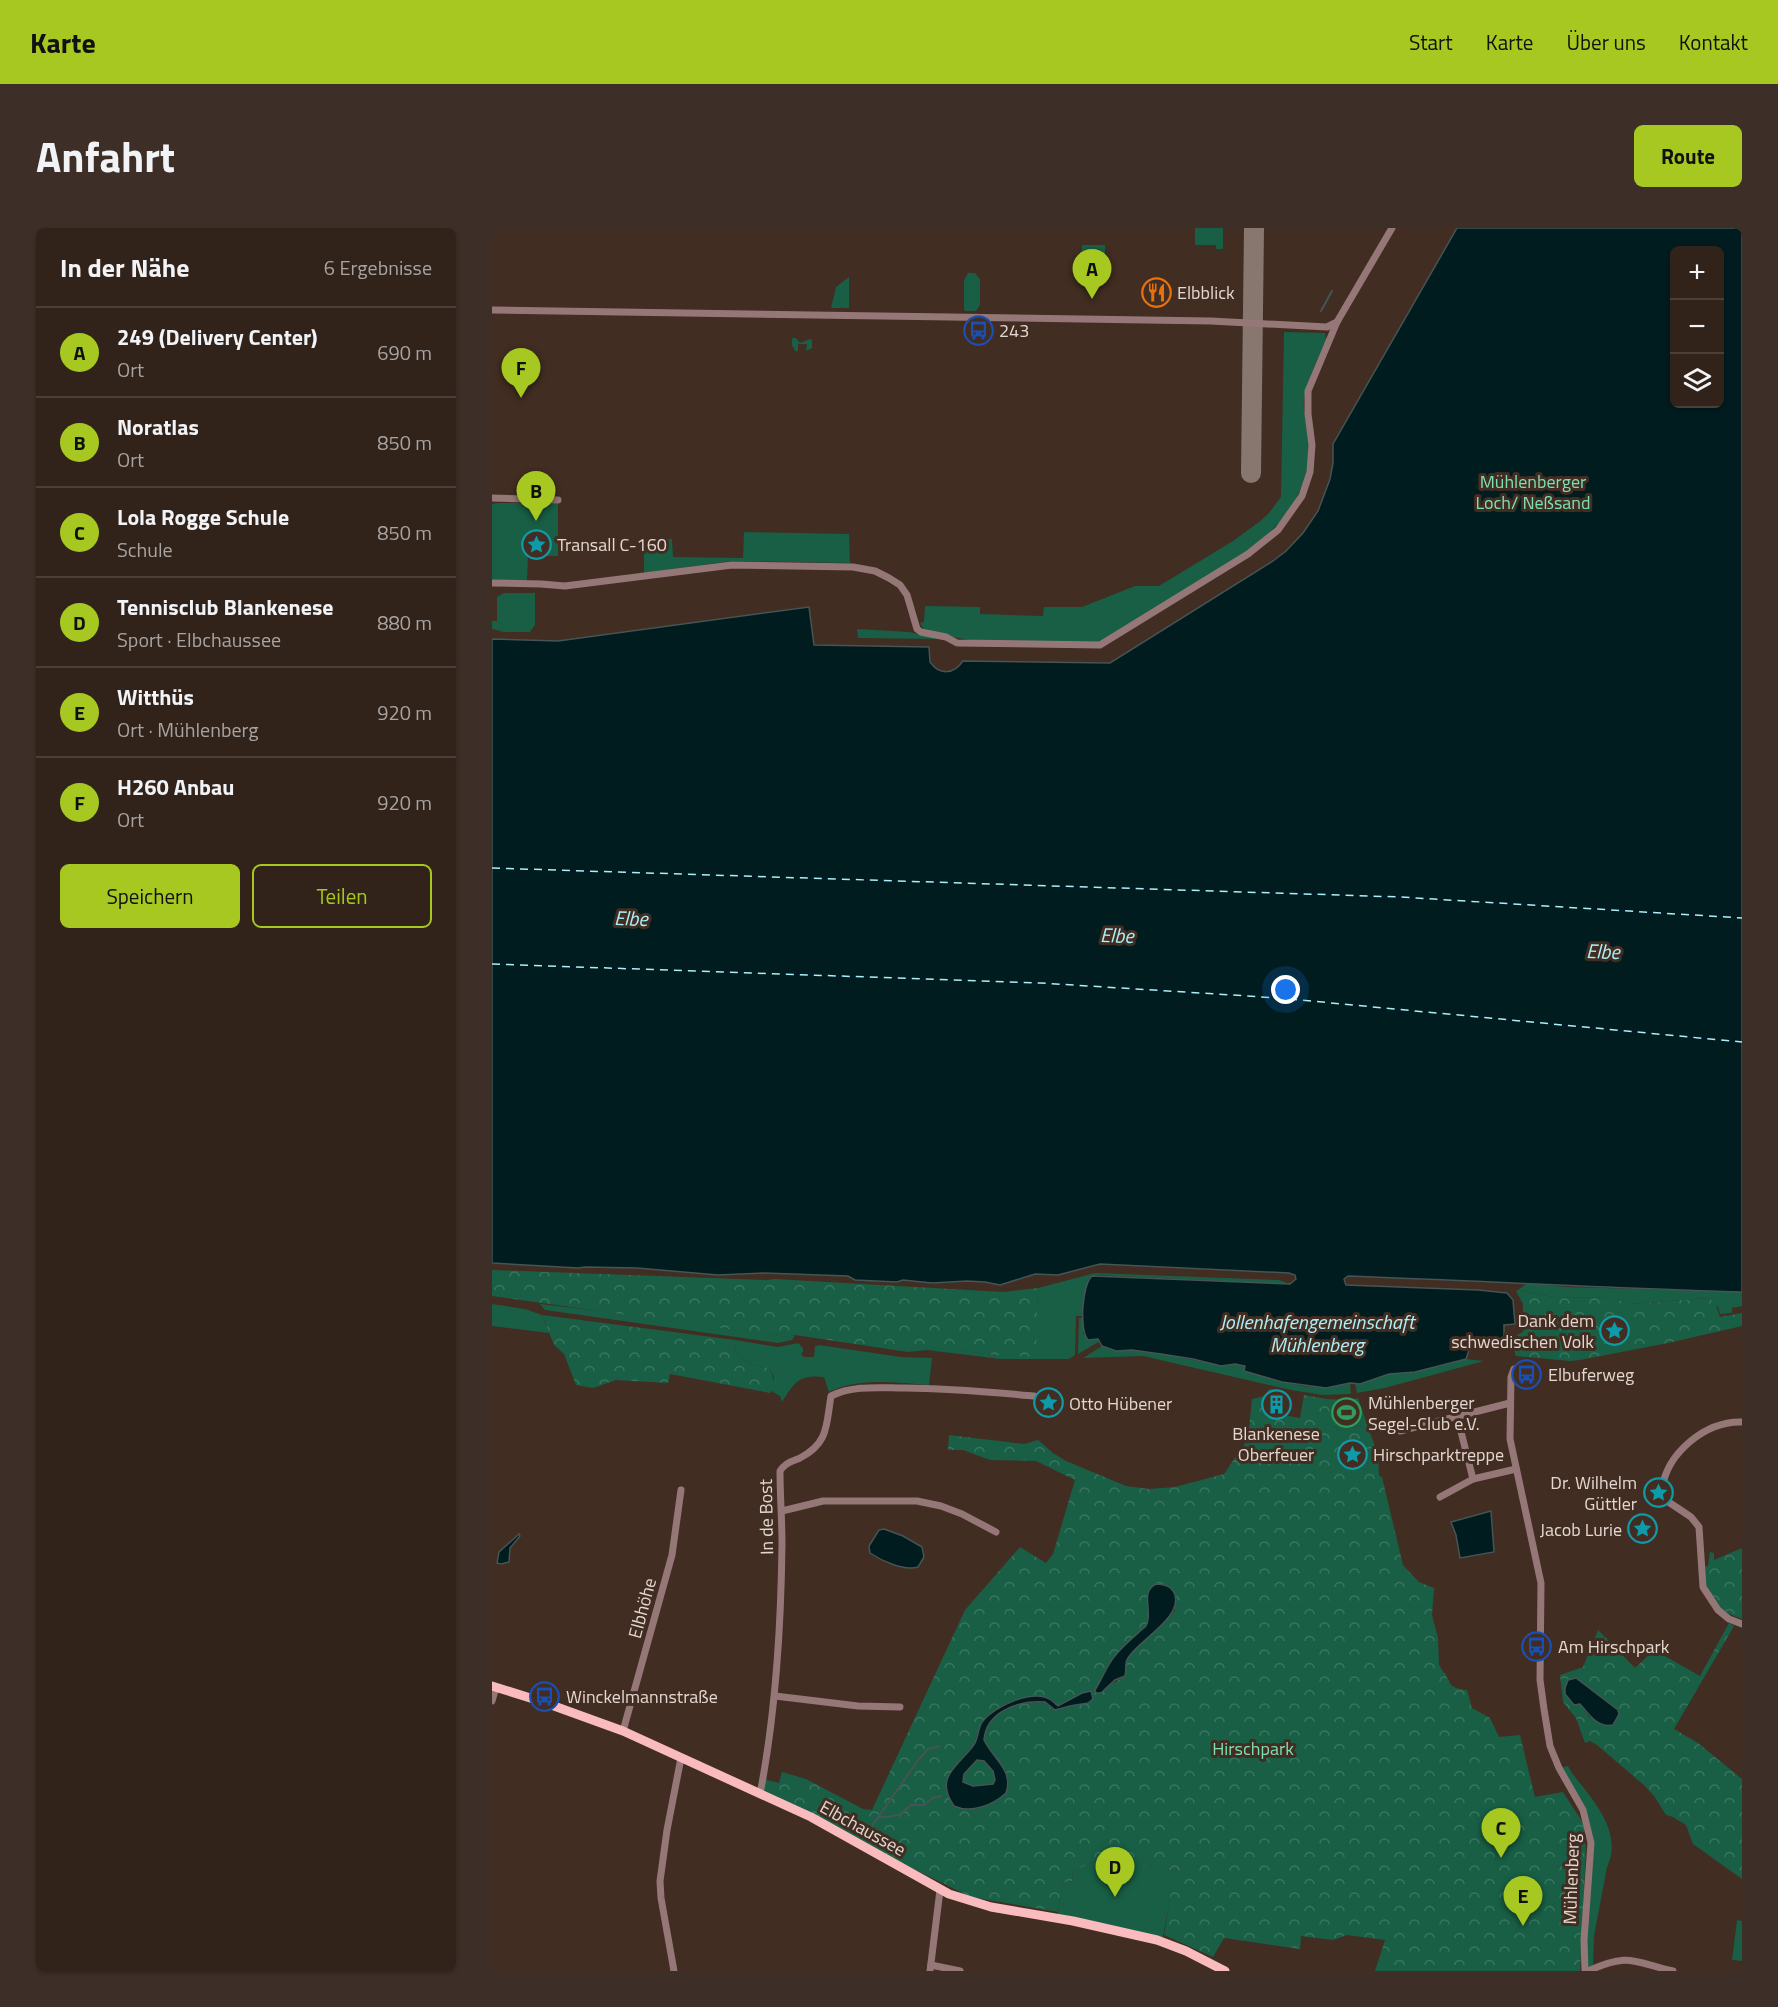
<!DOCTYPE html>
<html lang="de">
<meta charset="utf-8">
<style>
body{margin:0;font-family:"Titillium Web",sans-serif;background:#3d2f27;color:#f1f3f6}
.controls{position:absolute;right:18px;top:18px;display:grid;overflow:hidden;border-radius:9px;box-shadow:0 2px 4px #0004}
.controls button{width:54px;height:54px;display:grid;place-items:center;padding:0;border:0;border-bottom:2px solid #4c3f39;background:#31221a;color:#f1f3f6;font:30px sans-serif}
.you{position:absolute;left:794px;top:762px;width:21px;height:21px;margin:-15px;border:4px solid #fff;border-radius:50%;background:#1a73e8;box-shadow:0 0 0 9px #1a73e833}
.badge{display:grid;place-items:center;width:39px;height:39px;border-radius:50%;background:#a6c821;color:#111;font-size:20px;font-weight:700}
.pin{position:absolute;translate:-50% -50px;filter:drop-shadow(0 2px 3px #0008)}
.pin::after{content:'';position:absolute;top:32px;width:21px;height:18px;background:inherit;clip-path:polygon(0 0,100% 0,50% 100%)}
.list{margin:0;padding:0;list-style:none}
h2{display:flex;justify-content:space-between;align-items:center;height:78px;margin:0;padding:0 24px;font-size:26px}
h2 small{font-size:20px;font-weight:400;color:#a8a4a2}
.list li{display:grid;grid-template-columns:39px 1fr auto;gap:18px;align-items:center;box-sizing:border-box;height:90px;padding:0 24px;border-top:2px solid #4c3f39}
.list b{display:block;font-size:22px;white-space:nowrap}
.list p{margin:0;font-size:20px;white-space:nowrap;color:#a8a4a2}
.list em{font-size:20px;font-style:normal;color:#a8a4a2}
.actions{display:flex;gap:12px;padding:18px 24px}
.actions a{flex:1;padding:14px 0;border:2px solid #a6c821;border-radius:9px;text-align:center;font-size:21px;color:#a6c821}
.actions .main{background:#a6c821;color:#111}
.icon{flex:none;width:33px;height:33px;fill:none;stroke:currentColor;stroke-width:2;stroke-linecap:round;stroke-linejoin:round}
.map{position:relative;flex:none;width:1250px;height:1743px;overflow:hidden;border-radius:9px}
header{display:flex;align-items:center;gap:36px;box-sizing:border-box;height:84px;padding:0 30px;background:#a6c821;color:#111}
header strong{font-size:28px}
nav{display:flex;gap:33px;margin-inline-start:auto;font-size:21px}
.intro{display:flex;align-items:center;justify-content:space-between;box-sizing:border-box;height:144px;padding:0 36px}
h1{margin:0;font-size:42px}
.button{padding:15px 27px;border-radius:9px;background:#a6c821;color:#111;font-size:21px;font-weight:700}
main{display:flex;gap:36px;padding:0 36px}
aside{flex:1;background:#31221a;border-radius:9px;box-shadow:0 2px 4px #0004}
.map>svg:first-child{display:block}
.green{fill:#185f45}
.forest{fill:url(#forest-crowns);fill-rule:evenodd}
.water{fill:#011c1f;stroke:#455454;stroke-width:1.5;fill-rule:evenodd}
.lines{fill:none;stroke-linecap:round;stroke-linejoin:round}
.stream{stroke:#455454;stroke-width:2}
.ferry{stroke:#aceff9;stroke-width:1.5;stroke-dasharray:8 6;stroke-linecap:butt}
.taxiway{stroke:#88776e;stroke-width:20}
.minor{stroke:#967778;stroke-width:7}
.major{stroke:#f9bbbe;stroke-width:9}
.labels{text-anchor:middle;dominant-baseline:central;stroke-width:6;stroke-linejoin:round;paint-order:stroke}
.poi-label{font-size:18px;fill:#e4d7d0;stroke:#412d22;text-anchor:start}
.park-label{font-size:18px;fill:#7ce1b5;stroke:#412d22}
.street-label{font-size:18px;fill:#e4d7d0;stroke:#412d22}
.water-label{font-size:20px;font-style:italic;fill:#aceff9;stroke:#412d22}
</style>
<header>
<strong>Karte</strong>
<nav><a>Start</a><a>Karte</a><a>Über uns</a><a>Kontakt</a></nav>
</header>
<div class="intro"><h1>Anfahrt</h1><a class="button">Route</a></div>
<main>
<aside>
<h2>In der Nähe<small>6 Ergebnisse</small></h2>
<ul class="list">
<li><span class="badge">A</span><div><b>249 (Delivery Center)</b><p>Ort</p></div><em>690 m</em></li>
<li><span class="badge">B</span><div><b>Noratlas</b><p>Ort</p></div><em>850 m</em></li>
<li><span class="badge">C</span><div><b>Lola Rogge Schule</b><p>Schule</p></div><em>850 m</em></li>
<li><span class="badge">D</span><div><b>Tennisclub Blankenese</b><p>Sport · Elbchaussee</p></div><em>880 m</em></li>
<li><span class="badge">E</span><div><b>Witthüs</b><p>Ort · Mühlenberg</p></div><em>920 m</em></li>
<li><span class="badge">F</span><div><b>H260 Anbau</b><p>Ort</p></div><em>920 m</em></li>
</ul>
<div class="actions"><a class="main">Speichern</a><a>Teilen</a></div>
</aside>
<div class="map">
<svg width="1250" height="1743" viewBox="0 0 1250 1743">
<defs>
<pattern id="forest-crowns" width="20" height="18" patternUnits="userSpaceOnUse" patternTransform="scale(1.5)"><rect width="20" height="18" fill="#185f45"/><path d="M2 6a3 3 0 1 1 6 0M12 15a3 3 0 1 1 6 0" fill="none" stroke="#39755f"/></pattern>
</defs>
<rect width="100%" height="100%" fill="#412d22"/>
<g class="green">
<path d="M 703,0 L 731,0 L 731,21 L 724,21 L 724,17 L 703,17 Z"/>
<path d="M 590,17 L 613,17 L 613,37 L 589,37 Z"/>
<path d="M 476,45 L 483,45 L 488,51 L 488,77 L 484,83 L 473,83 L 472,81 L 472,52 Z"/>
<path d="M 357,49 L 357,80 L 339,80 L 344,59 Z"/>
<path d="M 792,104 L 833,105 L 834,112 C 826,131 814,153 812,173 C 811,188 817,200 818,214 C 819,263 790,298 753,325 L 607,414 L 477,412 L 434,404 L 428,395 L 432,394 L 433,378 L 488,379 L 488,386 L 551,388 L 552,379 L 590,379 L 643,358 L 667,358 L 741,313 L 767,294 L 777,285 L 789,269 Z"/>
<path d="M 300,110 L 304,110 L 308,115 L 318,111 L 320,112 L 320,120 L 314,123 L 315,116 L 306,116 L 306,123 L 303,123 L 300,117 Z"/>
<path d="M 7,275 L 66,275 L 66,328 L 36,328 L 35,353 L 0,352 L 0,276 Z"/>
<path d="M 252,304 L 357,306 L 358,335 L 240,333 L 152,345 L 152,311 L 161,321 L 173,311 L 180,311 L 181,329 L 251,330 Z"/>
<path d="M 12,365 L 43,365 L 43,397 L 38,404 L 12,404 L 0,401 L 0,393 L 5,393 L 5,369 Z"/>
<path d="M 365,401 L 417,404 L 446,410 L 446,411 L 366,410 Z"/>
<path d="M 603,1045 L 787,1052 L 798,1056 L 604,1047 L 597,1050 L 593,1061 L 591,1088 L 584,1088 L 583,1127 L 577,1131 L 508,1131 L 435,1122 L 416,1124 L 424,1120 L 433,1118 L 502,1127 L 545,1083 L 546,1060 Z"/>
<path d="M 1035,1055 L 1075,1059 L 1250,1064 L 1250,1078 L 1240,1080 L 1240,1085 L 1228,1086 L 1226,1079 L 1215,1070 L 1139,1076 L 1120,1070 L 1061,1069 L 1026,1062 Z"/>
<path d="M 0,1076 L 33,1081 L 50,1087 L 57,1105 L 0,1098 Z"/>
<path d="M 48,1076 L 135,1086 L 294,1109 L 303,1107 L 300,1112 L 286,1115 L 53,1082 Z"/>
<path d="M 587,1090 L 591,1090 L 591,1106 L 608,1113 L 586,1126 Z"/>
<path d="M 243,1112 L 286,1119 L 306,1115 L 311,1120 L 311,1124 L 309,1126 L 312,1129 L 322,1129 L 323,1118 L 327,1117 L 409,1129 L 440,1130 L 437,1157 C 402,1155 370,1149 337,1164 L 332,1149 C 307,1146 302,1155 290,1174 L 288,1168 L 279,1163 L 282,1149 L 277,1140 C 260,1136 239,1133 243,1112 Z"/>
<path d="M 610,1118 L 624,1123 L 652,1123 L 734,1138 L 743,1136 L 753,1138 L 753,1143 C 765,1145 777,1150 789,1153 C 812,1160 835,1162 858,1155 L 859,1166 L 831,1167 L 799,1162 L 651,1128 L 591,1130 Z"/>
<path d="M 974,1131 L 992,1133 L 893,1160 L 865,1165 L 863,1155 L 868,1156 L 897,1146 L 923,1144 Z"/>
<path d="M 866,1170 L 875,1196 L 845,1203 L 835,1171 L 856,1172 Z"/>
<path d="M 1076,1538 L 1080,1545 C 1100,1571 1132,1604 1115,1639 L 1102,1708 L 1101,1741 L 1093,1743 L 1096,1599 L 1067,1540 Z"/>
<path d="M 611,1630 L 683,1643 L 670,1714 L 565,1690 L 571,1655 L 580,1653 L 581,1643 Z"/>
<path d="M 1245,1692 L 1250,1693 L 1250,1733 L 1240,1732 Z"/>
</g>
<g class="forest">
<path d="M 0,1042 L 275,1052 L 282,1051 L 512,1064 L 546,1060 L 544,1129 L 502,1127 L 438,1119 L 424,1120 L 416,1124 L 303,1107 L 294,1109 L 0,1068 Z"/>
<path d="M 1026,1062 L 1061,1069 L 1120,1070 L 1139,1076 L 1215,1070 L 1223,1074 L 1228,1089 L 1250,1085 L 1250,1098 L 1176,1115 L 1088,1132 L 1078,1133 L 1024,1128 C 1020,1118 1019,1108 1031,1104 L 1031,1076 L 1024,1063 Z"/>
<path d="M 50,1087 L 243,1112 C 239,1133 260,1136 277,1140 C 282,1149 283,1156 278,1165 L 178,1146 L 176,1155 L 124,1152 L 101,1160 L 84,1157 L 72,1126 L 62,1117 Z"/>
<path d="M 777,1161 L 792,1163 L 791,1168 L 794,1174 L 791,1187 L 808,1190 L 812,1167 L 835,1171 L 845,1203 L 875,1196 L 886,1227 L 887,1248 L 890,1249 L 911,1337 L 927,1354 L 942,1360 L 940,1387 L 946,1410 L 947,1437 L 952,1445 L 953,1445 C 959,1459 960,1460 975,1462 L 980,1480 L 998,1490 L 1007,1509 L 1028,1507 L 1043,1569 L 1071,1564 L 1091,1595 L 1094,1621 L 1088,1743 L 883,1743 L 893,1712 L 855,1707 L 841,1712 L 809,1708 L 808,1721 L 732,1710 L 721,1729 L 672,1707 L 682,1643 L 611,1630 L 581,1643 L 580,1653 L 571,1655 L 566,1684 L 479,1669 L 268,1566 L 271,1551 L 287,1555 L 290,1544 L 314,1551 L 371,1581 L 380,1582 L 473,1382 L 528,1319 L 554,1335 L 561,1326 L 583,1252 L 544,1233 L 498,1232 L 471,1222 L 456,1222 L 457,1207 L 532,1216 L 546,1212 L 561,1225 L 574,1233 L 634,1258 L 657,1261 L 683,1259 L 732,1246 L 756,1211 L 760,1171 L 773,1168 ZM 683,1365 L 683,1382 C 673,1396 637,1420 633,1434 C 633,1438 635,1443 633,1448 C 623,1454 615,1460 603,1462 L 610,1453 L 622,1429 L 654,1398 L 658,1390 L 655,1371 ZM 558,1471 L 565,1478 L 570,1477 L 588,1477 L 560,1481 L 553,1474 L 524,1476 L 503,1488 L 496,1497 L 492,1512 L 505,1531 L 507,1570 L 485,1580 L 471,1581 L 467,1533 L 482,1516 L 489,1495 L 514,1475 Z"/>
<path d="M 1250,1320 L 1250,1391 C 1220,1380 1212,1372 1210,1339 L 1216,1338 L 1218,1324 L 1222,1325 L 1222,1332 Z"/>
<path d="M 1237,1395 L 1242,1398 L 1182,1501 L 1206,1515 L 1250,1551 L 1250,1651 L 1201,1616 L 1194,1597 L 1181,1589 L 1174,1587 L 1162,1568 L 1153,1558 L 1105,1517 L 1098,1513 L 1093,1515 L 1084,1490 L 1071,1474 L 1068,1447 L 1091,1439 L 1106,1402 L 1143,1440 L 1162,1422 L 1208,1448 ZM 1090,1454 L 1105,1466 L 1098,1490 L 1088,1476 L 1079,1474 L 1077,1470 Z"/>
<path d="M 484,1532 L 492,1533 L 501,1543 L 503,1552 L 501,1556 L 481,1558 L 471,1554 L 472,1546 Z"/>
</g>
<g class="water">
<path d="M 965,0 L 1250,0 L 1250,1064 C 1119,1060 988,1053 856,1048 L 852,1051 L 854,1057 L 986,1062 L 1015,1065 L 1021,1072 L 1023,1096 L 1012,1097 L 1012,1113 L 1004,1117 L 978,1119 L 974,1131 L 923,1144 L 897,1146 L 868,1156 L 858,1155 L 834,1160 L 790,1154 L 752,1143 L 753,1138 L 743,1136 L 729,1138 L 701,1131 L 669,1126 L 640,1122 L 624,1123 L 610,1118 L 606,1111 L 596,1112 C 587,1102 590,1057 600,1048 L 798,1056 L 804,1051 L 803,1047 L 797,1045 L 608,1036 L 566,1047 L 543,1046 L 508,1057 L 493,1054 L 475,1053 L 440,1055 L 411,1052 L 405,1054 L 363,1052 L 356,1048 L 272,1045 L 226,1047 L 145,1040 L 93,1039 L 86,1040 L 0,1035 L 0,411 L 66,413 L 317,379 L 322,417 L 437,419 L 438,434 C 448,448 462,446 471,433 L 618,435 L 781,333 L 794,323 L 811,305 L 826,283 L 838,251 L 841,235 L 841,216 ZM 1182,22 L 1228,22 L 1228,176 L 1182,176 Z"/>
<path d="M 999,1283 L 1002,1324 L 968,1330 L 964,1307 L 959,1294 Z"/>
<path d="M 392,1301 L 411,1308 L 430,1319 L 432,1329 L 426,1339 C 411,1343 390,1333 378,1325 L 377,1318 L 387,1302 Z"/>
<path d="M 27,1306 L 28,1308 L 18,1320 L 17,1334 L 9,1336 L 5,1335 L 7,1324 Z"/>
<path d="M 664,1356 C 672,1356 680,1358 683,1367 C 690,1390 647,1412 636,1430 C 632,1436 635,1441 633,1448 L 623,1452 L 609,1465 L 604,1465 L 603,1462 C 610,1451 614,1439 622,1429 C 631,1417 643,1408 654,1398 C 662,1384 647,1364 664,1356 Z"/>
<path d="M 1084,1450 L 1126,1482 L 1127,1486 L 1121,1497 C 1105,1500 1097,1486 1088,1476 L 1082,1477 L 1073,1466 L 1073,1460 L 1076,1452 Z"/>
<path d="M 599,1463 L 601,1471 L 596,1475 L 578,1478 L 563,1482 L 553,1474 C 528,1472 494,1483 492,1512 C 501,1531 522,1542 514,1565 C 501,1577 479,1586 462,1578 C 442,1549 465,1539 481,1518 C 487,1511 485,1500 491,1493 C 503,1478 542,1460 559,1472 C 562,1474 563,1476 566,1478 L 590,1465 ZM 485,1532 L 492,1533 L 501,1543 L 503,1552 L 501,1556 L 481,1558 L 471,1554 L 472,1546 Z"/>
</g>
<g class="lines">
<g class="stream">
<path d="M 829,83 L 840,63"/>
<path d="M 386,1589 L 396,1589 L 409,1586 L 419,1577 L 432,1577 L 441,1570 L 449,1568"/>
<path d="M 380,1598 L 427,1531 L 436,1521 L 448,1518"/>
</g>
<g class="ferry">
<path d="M 0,640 L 908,669 L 1250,690"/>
<path d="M 0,736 L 549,755 L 787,770 L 1250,814"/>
</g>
<path class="taxiway" d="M 759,245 L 762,0"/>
<g class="minor">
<path d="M 0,82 L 719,93 L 835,99 L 845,94 L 900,0"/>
<path d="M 0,270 L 66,272"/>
<path d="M 0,355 L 49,356 L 73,358 L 240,337 L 361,339 L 383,343 L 397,350 L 408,357 L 415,367 L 425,401 L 429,404 L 454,409 L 465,415 L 608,417 L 756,326 L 786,302 L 810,268 L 818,244 L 820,217 L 816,186 L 816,163 L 845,94"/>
<path d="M 1022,1141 L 1019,1149 L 1018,1211 L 1049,1355 L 1048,1452 L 1052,1481 L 1058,1518 L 1067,1540 L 1091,1582 L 1099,1615 L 1092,1712 L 1093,1743"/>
<path d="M 965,1188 L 981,1251"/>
<path d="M 1250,1194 C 1213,1193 1175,1225 1170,1261 L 1175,1273 L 1199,1289 L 1207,1299 L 1211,1359 L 1226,1382 L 1237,1391 L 1250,1396"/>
<path d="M 908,1203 L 1018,1175"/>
<path d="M 948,1269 L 981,1251 L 1024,1241"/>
<path d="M 290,1283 L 331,1273 L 425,1273 L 449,1278 L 470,1286 L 504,1304"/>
<path d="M 283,1468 L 366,1478 L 408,1479"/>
<path d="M 0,1473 L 4,1459"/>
<path d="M 131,1503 L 180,1327 L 189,1262"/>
<path d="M 268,1566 C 284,1484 289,1400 290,1316 C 290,1292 288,1267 288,1243 C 293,1235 299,1234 308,1230 C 337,1215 334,1197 339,1168 C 362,1157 387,1160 412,1160 C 455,1160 498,1164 542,1168 L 550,1172"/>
<path d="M 439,1737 L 468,1743"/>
<path d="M 182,1743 L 169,1670 L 168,1653 L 175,1602 L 189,1530"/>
<path d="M 438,1743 L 448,1662"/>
<path d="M 1096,1743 C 1138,1724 1141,1734 1181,1743"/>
</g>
<path class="major" d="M 0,1458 L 51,1474 L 131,1503 L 319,1589 L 457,1666 L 499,1679 L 581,1693 L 665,1712 L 694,1723 L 733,1743"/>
</g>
<defs>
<symbol id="restaurant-ring" viewBox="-11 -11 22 22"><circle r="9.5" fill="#412d22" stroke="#e8710a" stroke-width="1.5"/><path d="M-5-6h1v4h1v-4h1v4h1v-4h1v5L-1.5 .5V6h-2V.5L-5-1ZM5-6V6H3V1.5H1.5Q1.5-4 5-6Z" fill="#e8710a"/></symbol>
<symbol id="bus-ring" viewBox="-11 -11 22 22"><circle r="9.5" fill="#412d22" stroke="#1a4fb4" stroke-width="1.5"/><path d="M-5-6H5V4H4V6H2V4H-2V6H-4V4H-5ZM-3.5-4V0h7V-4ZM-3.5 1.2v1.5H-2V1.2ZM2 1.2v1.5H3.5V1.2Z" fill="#1a4fb4"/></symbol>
<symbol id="sight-ring" viewBox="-11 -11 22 22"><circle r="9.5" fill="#412d22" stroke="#0f9aa8" stroke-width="1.5"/><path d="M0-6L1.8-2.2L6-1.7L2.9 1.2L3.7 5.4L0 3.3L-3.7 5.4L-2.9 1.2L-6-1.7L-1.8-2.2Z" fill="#0f9aa8"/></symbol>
<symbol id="building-ring" viewBox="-11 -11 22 22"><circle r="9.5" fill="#412d22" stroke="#0f9aa8" stroke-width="1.5"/><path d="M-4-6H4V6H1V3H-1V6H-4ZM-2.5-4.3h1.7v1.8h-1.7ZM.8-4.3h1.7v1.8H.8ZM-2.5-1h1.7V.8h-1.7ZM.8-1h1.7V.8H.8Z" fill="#0f9aa8"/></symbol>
<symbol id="stadium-ring" viewBox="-11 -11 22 22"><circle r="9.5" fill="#412d22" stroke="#2e9e5b" stroke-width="1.5"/><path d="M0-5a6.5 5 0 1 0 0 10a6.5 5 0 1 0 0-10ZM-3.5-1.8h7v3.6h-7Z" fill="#2e9e5b"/></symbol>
</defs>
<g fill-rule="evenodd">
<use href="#restaurant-ring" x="648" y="48" width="33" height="33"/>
<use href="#bus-ring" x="470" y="86" width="33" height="33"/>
<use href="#sight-ring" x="28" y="300" width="33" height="33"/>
<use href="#sight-ring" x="1106" y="1086" width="33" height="33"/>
<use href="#bus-ring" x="1018" y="1130" width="33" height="33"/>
<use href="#sight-ring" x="540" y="1158" width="33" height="33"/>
<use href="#building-ring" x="768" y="1160" width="33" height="33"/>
<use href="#stadium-ring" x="838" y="1168" width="33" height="33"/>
<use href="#sight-ring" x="844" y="1210" width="33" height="33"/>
<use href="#sight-ring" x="1150" y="1248" width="33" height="33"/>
<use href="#sight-ring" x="1134" y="1284" width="33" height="33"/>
<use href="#bus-ring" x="1028" y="1402" width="33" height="33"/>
<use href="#bus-ring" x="36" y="1452" width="33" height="33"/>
</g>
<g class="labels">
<g class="poi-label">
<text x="685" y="64">Elbblick</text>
<text x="507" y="102">243</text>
<text x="65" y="316">Transall C-160</text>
<text x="1102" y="1092" text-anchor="end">Dank dem<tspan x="1102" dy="21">schwedischen Volk</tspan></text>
<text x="1056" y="1146">Elbuferweg</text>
<text x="876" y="1174">Mühlenberger<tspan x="876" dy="21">Segel-Club e.V.</tspan></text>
<text x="577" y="1175">Otto Hübener</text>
<text x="784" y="1205" text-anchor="middle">Blankenese<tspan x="784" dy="21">Oberfeuer</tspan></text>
<text x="881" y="1226">Hirschparktreppe</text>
<text x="1145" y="1254" text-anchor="end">Dr. Wilhelm<tspan x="1145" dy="21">Güttler</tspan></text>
<text x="1130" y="1301" text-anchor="end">Jacob Lurie</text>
<text x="1066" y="1418">Am Hirschpark</text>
<text x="74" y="1468">Winckelmannstraße</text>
</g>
<g class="park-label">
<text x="1041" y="253">Mühlenberger<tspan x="1041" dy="21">Loch/ Neßsand</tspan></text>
<text x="761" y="1520">Hirschpark</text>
</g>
<g class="street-label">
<text transform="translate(274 1289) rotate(-91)">In de Bost</text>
<text transform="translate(150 1380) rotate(-75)">Elbhöhe</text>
<text transform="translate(371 1600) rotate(29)">Elbchaussee</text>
<text transform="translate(1079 1651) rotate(-88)">Mühlenberg</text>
</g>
<g class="water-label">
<text transform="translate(139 690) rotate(2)">Elbe</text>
<text transform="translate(625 707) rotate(2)">Elbe</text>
<text transform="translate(1111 723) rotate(2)">Elbe</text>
<text x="825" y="1093">Jollenhafengemeinschaft<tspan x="825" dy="23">Mühlenberg</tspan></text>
</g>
</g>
</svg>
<div class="controls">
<button>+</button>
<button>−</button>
<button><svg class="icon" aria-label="layers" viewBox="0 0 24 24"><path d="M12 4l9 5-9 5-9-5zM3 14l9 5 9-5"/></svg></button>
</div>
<div class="you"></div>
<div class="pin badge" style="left:600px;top:71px">A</div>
<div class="pin badge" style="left:44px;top:293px">B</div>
<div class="pin badge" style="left:1009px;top:1630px">C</div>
<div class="pin badge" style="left:623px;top:1669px">D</div>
<div class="pin badge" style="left:1031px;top:1698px">E</div>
<div class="pin badge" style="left:29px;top:170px">F</div>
</div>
</main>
